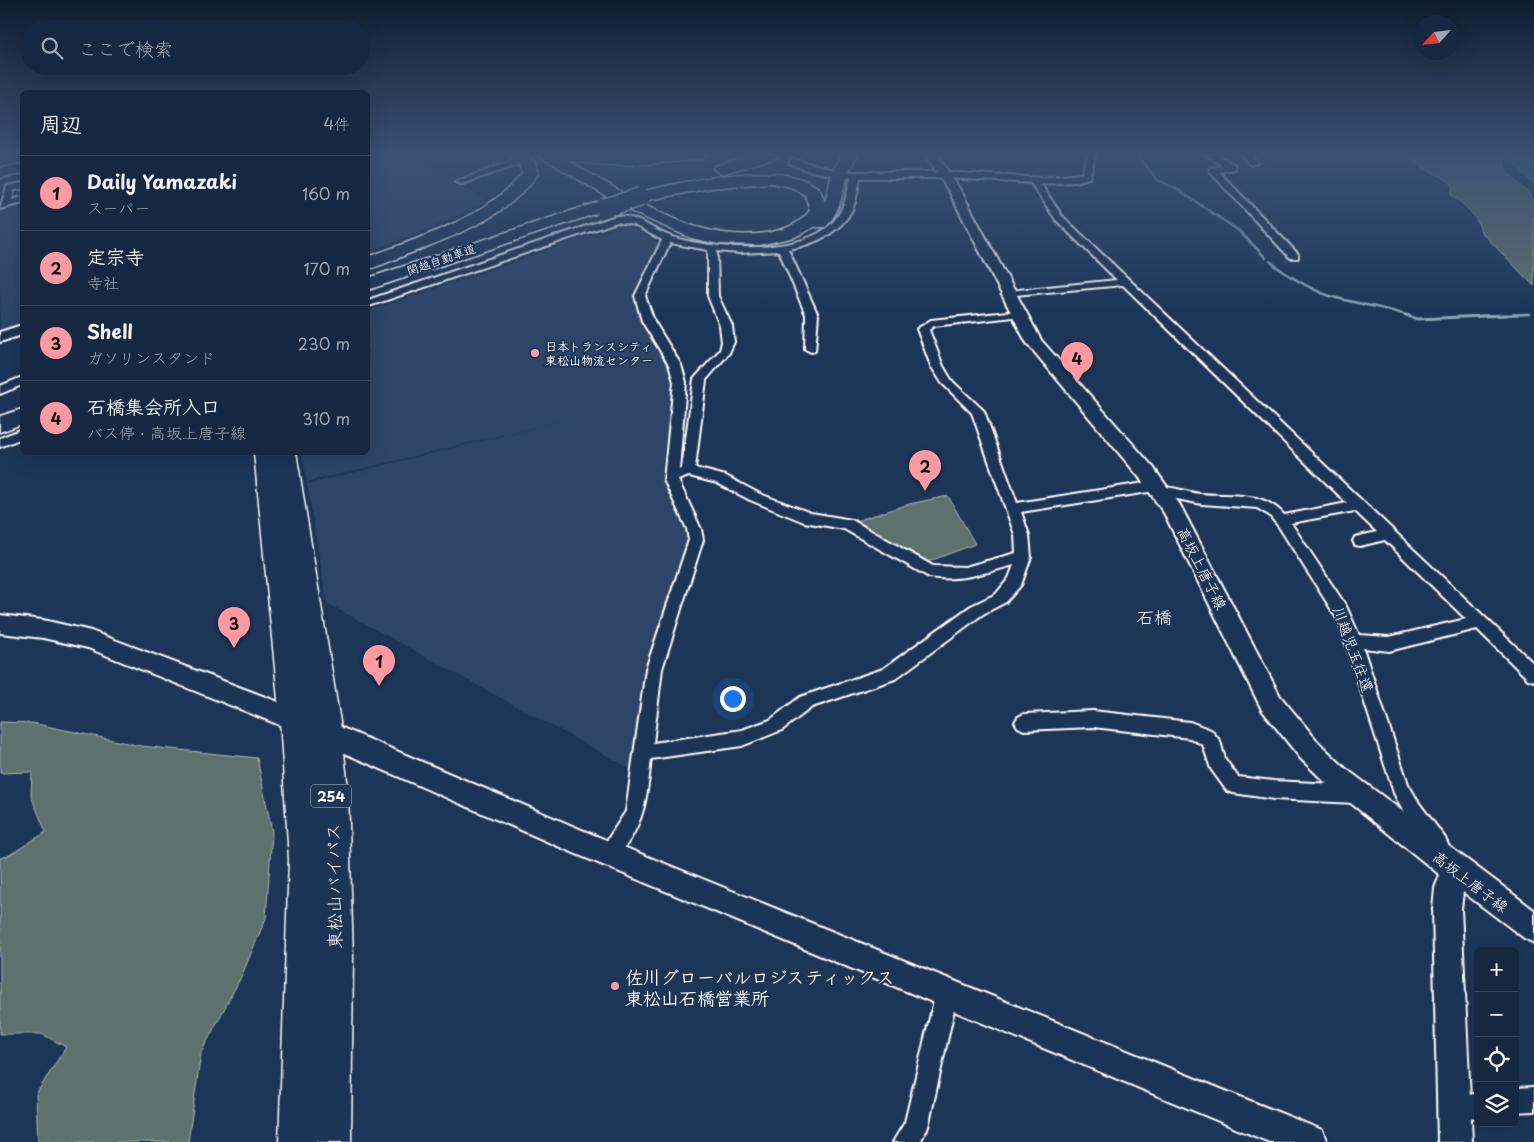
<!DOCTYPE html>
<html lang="ja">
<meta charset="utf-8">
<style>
body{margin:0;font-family:"Playpen Sans","Klee One",sans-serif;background:#1f3048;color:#f1f3f6}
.controls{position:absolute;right:15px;bottom:15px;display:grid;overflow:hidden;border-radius:8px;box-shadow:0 5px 20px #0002}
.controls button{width:45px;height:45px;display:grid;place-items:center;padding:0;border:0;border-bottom:1px solid #35445a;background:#162841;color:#f1f3f6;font:25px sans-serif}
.compass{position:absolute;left:1414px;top:15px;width:45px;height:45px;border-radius:50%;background:#162841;box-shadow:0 5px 20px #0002;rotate:243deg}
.you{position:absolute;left:732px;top:698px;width:18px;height:18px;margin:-12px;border:4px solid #fff;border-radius:50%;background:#1a73e8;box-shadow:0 0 0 8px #1a73e833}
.badge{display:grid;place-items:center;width:32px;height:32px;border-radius:50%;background:#ff9aa2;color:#111;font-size:16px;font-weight:700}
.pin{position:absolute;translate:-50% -41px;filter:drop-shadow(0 1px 2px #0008)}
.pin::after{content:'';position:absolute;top:26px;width:18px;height:15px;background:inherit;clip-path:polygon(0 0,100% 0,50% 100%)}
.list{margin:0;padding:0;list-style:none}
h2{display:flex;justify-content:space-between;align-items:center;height:65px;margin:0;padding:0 20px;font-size:21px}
h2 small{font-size:16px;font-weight:400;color:#9ea6b1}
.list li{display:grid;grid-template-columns:32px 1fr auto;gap:15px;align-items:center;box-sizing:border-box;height:75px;padding:0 20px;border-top:1px solid #35445a}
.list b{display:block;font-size:19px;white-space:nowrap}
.list p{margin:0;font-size:16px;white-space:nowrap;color:#9ea6b1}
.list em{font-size:16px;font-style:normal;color:#9ea6b1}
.icon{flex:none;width:28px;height:28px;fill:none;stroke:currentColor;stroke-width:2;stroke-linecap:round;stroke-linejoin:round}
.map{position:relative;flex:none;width:1534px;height:1142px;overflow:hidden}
.search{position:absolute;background:#162841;box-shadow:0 5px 20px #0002;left:20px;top:20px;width:350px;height:55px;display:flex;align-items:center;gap:12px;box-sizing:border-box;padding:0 18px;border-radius:28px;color:#9ea6b1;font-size:19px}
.panel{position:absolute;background:#162841;box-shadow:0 5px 20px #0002;left:20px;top:90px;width:350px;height:365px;border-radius:8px}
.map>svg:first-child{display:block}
.built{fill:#2e4568}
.green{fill:#5d726d;stroke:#aeb8b6}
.water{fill:#416788;stroke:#8da4b8}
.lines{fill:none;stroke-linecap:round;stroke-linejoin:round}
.stream-far1{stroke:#8da4b8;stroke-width:2.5}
.stream{stroke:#8da4b8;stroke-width:3}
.street-tunnel{stroke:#344968;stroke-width:10;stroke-dasharray:10 5;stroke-linecap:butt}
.street-casing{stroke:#fff;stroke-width:4}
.secondary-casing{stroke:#fff;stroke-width:4}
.highway-casing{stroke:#fff;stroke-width:3}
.street{fill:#1d3557;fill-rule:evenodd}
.secondary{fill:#1d3557;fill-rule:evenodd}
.highway{fill:#1d3557;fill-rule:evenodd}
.highway-bridge-casing{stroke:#fff;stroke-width:21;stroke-linecap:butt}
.highway-bridge{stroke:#1d3557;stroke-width:18}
.poi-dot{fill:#ff9aa2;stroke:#1d3557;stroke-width:2}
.labels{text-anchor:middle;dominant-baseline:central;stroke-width:4;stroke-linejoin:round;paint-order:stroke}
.far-street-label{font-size:12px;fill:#fff;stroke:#1d3557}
.far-poi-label{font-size:12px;font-weight:bold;fill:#fff;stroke:#1d3557;text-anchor:start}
.shield{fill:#1d3557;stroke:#bbc2cd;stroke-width:1}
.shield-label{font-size:14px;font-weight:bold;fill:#fff}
.street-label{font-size:15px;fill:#fff;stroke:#1d3557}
.quarter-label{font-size:18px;fill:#fff;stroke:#1d3557}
.near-street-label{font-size:18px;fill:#fff;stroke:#1d3557}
.near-poi-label{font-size:18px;font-weight:bold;fill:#fff;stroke:#1d3557;text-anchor:start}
</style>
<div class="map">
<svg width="1534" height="1142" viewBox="0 0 1534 1142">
<rect width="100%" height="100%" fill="#1d3557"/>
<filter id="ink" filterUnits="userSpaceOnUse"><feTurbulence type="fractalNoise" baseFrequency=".02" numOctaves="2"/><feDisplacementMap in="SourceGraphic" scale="10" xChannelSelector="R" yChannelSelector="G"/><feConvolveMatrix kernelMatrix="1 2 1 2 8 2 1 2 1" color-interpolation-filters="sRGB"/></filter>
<g filter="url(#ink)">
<g class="built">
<path d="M 368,154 L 413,154 L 487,201 L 441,224 L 368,252 Z"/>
<path d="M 22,203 L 22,325 L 0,332 L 0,209 Z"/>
<path d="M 622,225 L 626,225 L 661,244 L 634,295 L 644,325 L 669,367 L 674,380 L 674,394 L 662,464 L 665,483 L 689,537 L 648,669 L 640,704 L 633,770 L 327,603 L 307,484 L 586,415 L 307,482 L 302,453 L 368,452 L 368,311 Z"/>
</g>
<g class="green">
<path d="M 1406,154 L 1503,154 L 1506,171 L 1534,199 L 1534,286 L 1481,232 C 1477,215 1465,205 1451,195 L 1453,185 C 1440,172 1418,169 1406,154 Z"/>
<path d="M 948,496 L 975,544 L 922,564 L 850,523 L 909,504 Z"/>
<path d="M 0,722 L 32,723 L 141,746 L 257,758 L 272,832 L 266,918 L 241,977 L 201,1053 L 188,1142 L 38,1142 L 36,1094 L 66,1047 L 42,1034 L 0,1034 L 0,858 L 8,856 L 46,832 L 31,796 L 32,772 L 0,773 Z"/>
</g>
<path class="water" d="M 1510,154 L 1534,154 L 1534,184 L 1516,166 L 1515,158 Z"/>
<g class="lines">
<g class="stream-far1">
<path d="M 1136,154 L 1158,180 L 1177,189 L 1239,231 L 1266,258"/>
<path d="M 1270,261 C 1284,274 1312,290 1330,296 C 1356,304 1383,307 1409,316"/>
<path d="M 1479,316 L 1529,314"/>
</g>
<path class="stream" d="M 1406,315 L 1417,319 L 1507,315"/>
<g class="street-tunnel">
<path d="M 781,154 L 793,162"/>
<path d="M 514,163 L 538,154"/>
</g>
<defs>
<g id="street">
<path d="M 1088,154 L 1096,154 L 1089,178 L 1075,182 L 1041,184 L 1062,216 L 1534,664 L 1534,681 L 1528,679 L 1477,629 L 1389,651 L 1363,648 L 1408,784 L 1419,803 L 1445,838 L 1448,845 L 1445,852 L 1438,854 L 1431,852 L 1405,815 L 1394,793 L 1338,620 L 1279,527 L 1269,515 L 1257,508 L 1202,504 L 1156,495 L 1155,491 L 1021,512 L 1029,535 L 1031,557 L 1021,585 L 1006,602 L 983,614 L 895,679 L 812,707 L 782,730 L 742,746 L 651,759 C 647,793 646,818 625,847 C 620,854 617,859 609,862 L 602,860 L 599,853 L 626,811 L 646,669 L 689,540 L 687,529 L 664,480 L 674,382 L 669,365 L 642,321 L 635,296 L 662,240 L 634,225 L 617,222 L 372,305 L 368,306 L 368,300 L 616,216 C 639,216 652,230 672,237 C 712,250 802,256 833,222 C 845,209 847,194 851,177 L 843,176 L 843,172 L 945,172 L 1040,178 L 1082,174 ZM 860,178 L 945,178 L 1031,183 L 1056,220 L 1117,280 L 1008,291 L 1003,294 L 1004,296 L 1123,285 L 1347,503 L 1284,515 C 1263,490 1230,497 1201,494 C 1188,493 1176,487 1163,487 L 1162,483 L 1157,481 L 1017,503 L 984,411 L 952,381 L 943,366 L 929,330 L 934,326 L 1022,316 L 1022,312 L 1018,311 L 931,320 L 917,329 L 931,366 L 942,383 L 972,413 L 1015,535 L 1016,553 L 965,567 L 933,566 L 852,520 L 811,513 L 760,494 L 726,476 L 695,468 L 706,380 L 729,353 L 734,342 L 732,326 L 718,296 L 717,251 L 739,253 L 779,251 L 806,315 L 805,349 L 811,352 L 815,351 L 818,315 L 788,249 C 815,245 844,231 854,205 C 857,196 858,187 860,178 ZM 670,243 L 708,250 L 708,296 L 720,326 L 722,342 L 720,350 L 694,379 L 682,468 L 679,470 L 686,382 L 681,365 L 654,321 L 645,296 ZM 689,476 L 717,483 L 750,500 L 804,522 L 844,529 L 929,577 C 959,582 985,573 1014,565 L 1009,578 L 996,594 L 971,606 L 883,669 L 800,697 L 770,720 L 742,730 L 653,743 L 662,669 L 703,540 L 701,529 L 678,480 ZM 1355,511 L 1377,532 L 1355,537 L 1353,541 L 1355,545 L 1360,546 L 1385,540 L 1466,619 L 1389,637 L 1359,635 L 1346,606 L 1291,523 Z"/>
<path d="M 1205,154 L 1216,154 L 1235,165 L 1235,169 L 1219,172 L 1298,254 L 1298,258 L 1290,258 L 1210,172 L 1210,168 L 1223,166 Z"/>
<path d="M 1241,154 L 1250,154 L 1257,163 L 1250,165 Z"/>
<path d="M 793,159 L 835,170 L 836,172 L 832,175 L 806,170 L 790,164 L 790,160 Z"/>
<path d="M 514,160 L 517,161 L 517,165 L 462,184 L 455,182 Z"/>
<path d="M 22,183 L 22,189 L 14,190 L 12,200 L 22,197 L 22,203 L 0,209 L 7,186 Z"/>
<path d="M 22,377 L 22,385 L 0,394 L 0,386 Z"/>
<path d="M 22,429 L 22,438 L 0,447 L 0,438 Z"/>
<path d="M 1093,711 L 1190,722 L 1211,730 L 1220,741 L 1225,759 L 1238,777 L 1274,781 L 1355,785 L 1362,788 L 1364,794 L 1362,800 L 1355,803 L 1274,799 L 1233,793 L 1227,791 L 1211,769 L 1203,745 L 1190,738 L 1093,727 L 1024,730 L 1018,727 L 1015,722 L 1018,717 L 1024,714 Z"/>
<path d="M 947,981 L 955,984 L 958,992 L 928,1127 L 920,1142 L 893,1142 L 905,1122 L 936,992 L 939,984 Z"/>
<path d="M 1534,1087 L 1534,1111 L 1515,1112 L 1515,1088 Z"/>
<path d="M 1478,1093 L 1478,1117 L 1454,1120 L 1446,1116 L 1442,1108 L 1446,1100 Z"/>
</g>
<g id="secondary">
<path d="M 925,154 L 937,154 L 962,193 L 1041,340 L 1153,467 L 1180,505 L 1280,696 L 1319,743 L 1345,768 L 1534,910 L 1534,943 L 1524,938 L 1463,892 L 1461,909 L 1472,1142 L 1438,1142 L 1433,909 L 1435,888 L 1440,875 L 1327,784 L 1301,759 L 1262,710 L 1164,513 L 1139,477 L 1026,342 L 950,193 Z"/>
<path d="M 22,325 L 22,335 L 0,342 L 0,332 Z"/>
<path d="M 0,615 L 43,620 L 91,631 L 305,712 L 589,833 L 1322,1130 L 1327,1142 L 1269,1142 L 569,851 L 287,728 L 88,648 L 43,638 L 0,633 Z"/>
</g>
<g id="highway">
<path d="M 509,154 L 526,154 L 535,163 L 538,174 C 509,216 457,235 411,253 C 397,258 382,266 368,269 L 368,257 C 420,237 485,219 522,174 L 519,165 Z"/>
<path d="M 536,154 L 708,154 L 700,159 C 655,164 611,169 566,160 L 634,199 L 635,193 C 679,183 780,157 818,188 C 822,192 823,197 825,202 C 830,185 831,169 842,154 L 858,154 C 842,177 846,205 826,227 L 814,227 L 795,237 L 760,245 L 718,244 L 691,238 L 634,213 ZM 771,183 L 791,187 L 805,195 L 810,210 C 801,223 786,229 771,232 C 723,241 681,224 639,202 L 711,188 Z"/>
<path d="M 754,154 L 780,154 L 778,157 L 721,174 L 713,169 L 715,166 Z"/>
<path d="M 22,164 L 22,174 L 0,178 L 0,168 Z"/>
<path d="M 601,201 L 607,202 L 610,206 L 607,210 L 368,290 L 368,278 Z"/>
<path d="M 22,409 L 22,424 L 0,432 L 0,416 Z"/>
<path d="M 254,452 L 296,452 L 342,734 L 348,790 L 353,959 L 351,1142 L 279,1142 L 289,859 L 280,720 Z"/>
</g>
</defs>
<use href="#street" class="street-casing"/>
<use href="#secondary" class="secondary-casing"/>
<use href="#highway" class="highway-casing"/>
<use href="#street" class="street"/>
<use href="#secondary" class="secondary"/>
<use href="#highway" class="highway"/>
<defs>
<path id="highway-bridge" d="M 604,208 L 641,197"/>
</defs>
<use href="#highway-bridge" class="highway-bridge-casing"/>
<use href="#highway-bridge" class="highway-bridge"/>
</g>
</g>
<linearGradient id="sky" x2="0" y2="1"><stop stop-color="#101d30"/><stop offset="0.49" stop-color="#3a5174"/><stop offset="1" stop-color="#3a5174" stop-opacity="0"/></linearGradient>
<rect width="1534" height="314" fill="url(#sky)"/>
<g class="poi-dot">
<circle cx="535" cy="353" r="5"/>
<circle cx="615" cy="986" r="5"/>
</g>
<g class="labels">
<g class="far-street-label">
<text transform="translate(441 259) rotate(-19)">関越自動車道</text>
</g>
<g class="far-poi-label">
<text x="545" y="346">日本トランスシティ<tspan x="545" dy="14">東松山物流センター</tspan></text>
</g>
<rect class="shield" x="311" y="784.5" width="40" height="23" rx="4"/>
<g class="shield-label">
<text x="331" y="796">254</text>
</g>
<g class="street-label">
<text transform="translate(1203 568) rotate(63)">高坂上唐子線</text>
<text transform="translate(1354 649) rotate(70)">川越児玉往還</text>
<text transform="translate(1471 881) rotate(37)">高坂上唐子線</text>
</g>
<g class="quarter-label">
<text x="1154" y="616">石橋</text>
</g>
<g class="near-street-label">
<text transform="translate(333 886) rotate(-91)">東松山バイパス</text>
</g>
<g class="near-poi-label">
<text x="625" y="976">佐川グローバルロジスティックス<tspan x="625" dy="21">東松山石橋営業所</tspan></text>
</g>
</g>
</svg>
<div class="controls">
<button>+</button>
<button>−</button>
<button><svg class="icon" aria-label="locate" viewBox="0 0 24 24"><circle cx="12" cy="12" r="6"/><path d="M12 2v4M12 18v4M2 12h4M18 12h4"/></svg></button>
<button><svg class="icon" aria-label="layers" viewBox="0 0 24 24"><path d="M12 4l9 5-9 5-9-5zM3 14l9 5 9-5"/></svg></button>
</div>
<svg class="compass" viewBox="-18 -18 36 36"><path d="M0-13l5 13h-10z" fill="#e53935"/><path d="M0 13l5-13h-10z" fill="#9ea6b1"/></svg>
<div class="you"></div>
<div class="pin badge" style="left:379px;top:686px">1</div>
<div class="pin badge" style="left:925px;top:491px">2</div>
<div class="pin badge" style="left:234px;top:648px">3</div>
<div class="pin badge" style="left:1077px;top:383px">4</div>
<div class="search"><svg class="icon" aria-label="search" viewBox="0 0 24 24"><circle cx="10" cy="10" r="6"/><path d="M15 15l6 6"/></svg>ここで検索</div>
<section class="panel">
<h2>周辺<small>4件</small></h2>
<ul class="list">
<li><span class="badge">1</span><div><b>Daily Yamazaki</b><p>スーパー</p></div><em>160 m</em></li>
<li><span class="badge">2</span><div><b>定宗寺</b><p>寺社</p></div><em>170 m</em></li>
<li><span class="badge">3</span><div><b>Shell</b><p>ガソリンスタンド</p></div><em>230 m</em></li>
<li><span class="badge">4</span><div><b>石橋集会所入口</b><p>バス停 · 高坂上唐子線</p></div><em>310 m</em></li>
</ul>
</section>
</div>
